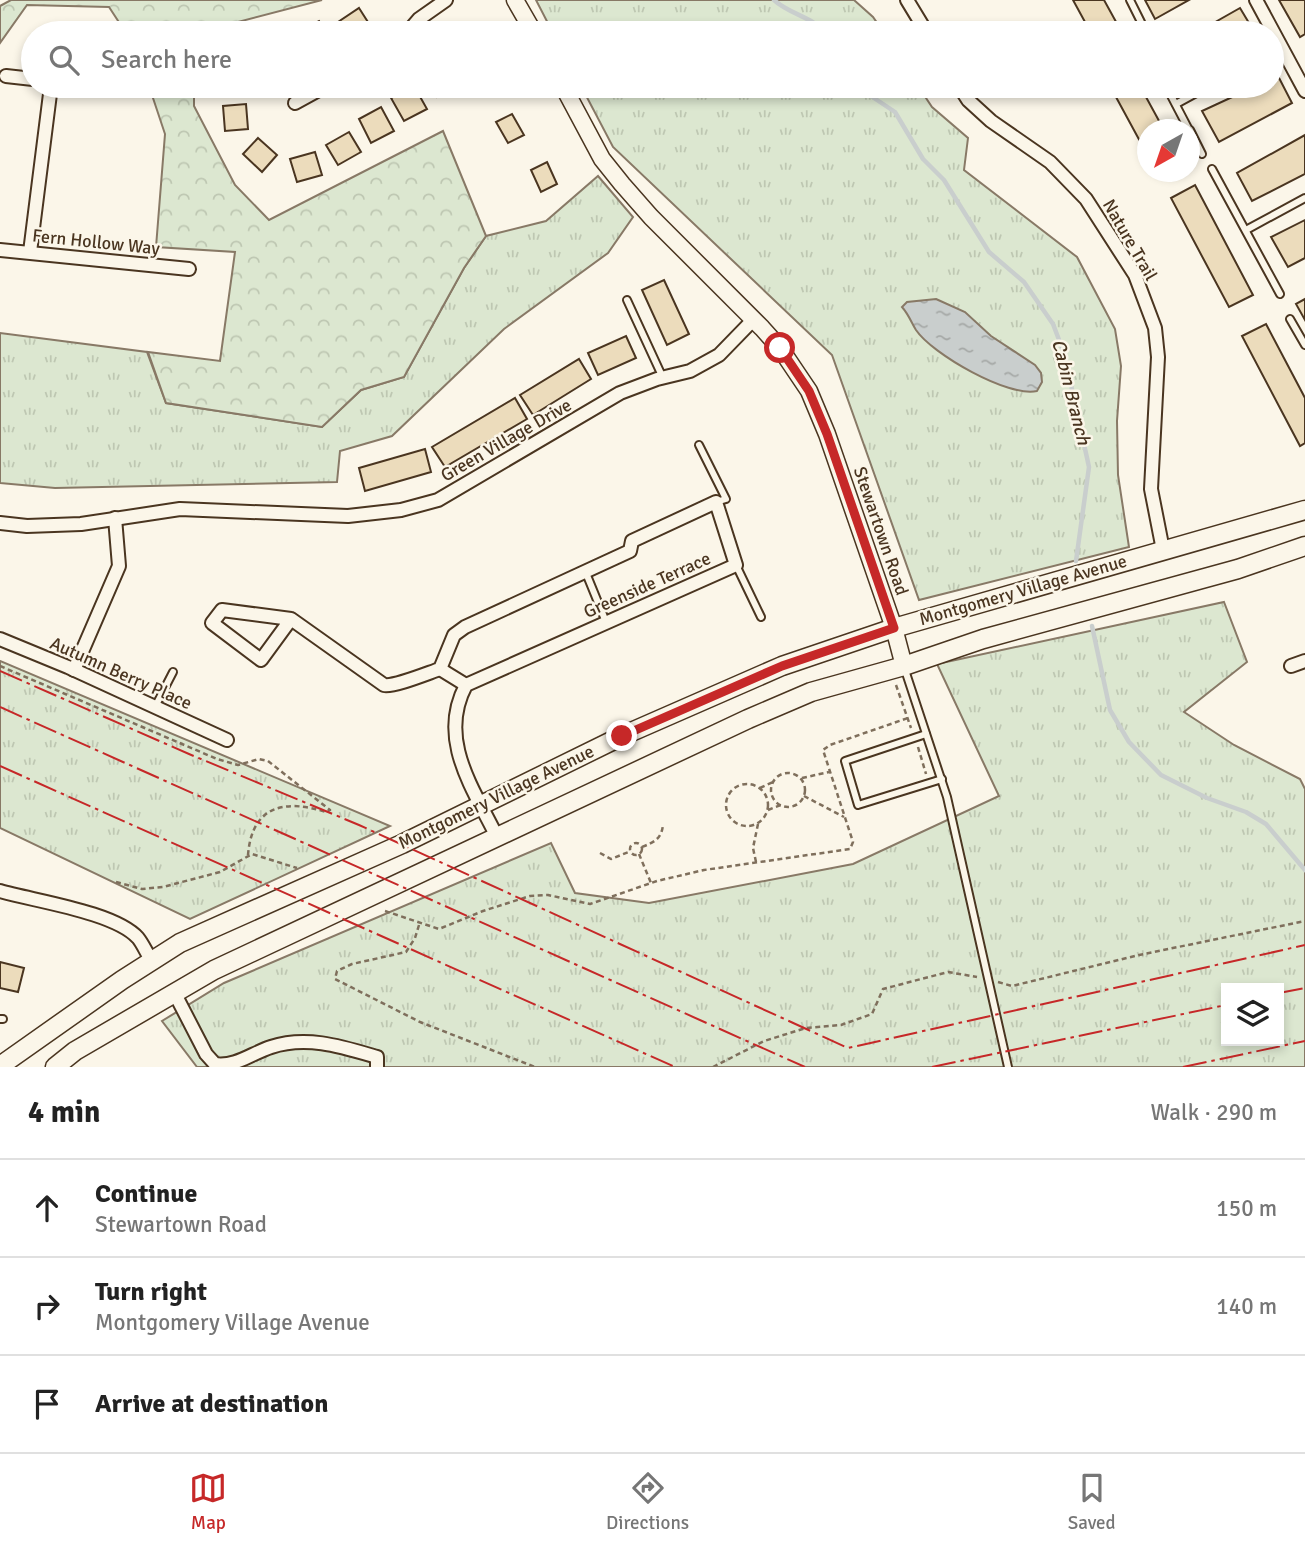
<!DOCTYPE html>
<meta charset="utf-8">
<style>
body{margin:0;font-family:Signika,sans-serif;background:#f6f6f6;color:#222}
.controls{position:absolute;right:21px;bottom:21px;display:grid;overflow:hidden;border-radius:0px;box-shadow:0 4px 10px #0003}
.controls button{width:63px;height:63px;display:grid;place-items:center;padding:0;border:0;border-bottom:2px solid #e0e0e0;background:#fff;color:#222;font:35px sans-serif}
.compass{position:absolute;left:1137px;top:119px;width:63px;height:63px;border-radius:50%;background:#fff;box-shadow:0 4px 10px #0003;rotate:220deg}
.stop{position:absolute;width:21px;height:21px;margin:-16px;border:5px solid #c62828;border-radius:50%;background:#fff}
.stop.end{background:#c62828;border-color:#fff;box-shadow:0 2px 7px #0008}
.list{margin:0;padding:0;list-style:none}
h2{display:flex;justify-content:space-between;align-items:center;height:91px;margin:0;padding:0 28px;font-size:30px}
h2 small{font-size:23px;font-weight:400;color:#767676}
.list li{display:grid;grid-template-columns:46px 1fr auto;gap:21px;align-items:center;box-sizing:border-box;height:98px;padding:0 28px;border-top:2px solid #e0e0e0}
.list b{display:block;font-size:26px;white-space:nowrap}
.list p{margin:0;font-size:23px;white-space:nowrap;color:#767676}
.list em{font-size:23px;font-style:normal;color:#767676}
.icon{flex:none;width:38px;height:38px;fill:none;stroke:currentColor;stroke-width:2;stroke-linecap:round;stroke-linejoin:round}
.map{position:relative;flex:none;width:1305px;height:1067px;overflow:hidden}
.search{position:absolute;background:#fff;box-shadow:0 4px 10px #0003;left:21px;right:21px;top:21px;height:77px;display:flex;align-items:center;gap:18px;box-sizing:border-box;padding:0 24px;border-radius:38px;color:#767676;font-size:26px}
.sheet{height:385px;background:#fff}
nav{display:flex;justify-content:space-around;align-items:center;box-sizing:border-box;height:98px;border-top:2px solid #e0e0e0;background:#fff;font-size:19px;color:#767676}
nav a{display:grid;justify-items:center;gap:4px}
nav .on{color:#c62828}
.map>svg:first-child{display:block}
.grass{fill:url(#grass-tufts);stroke:#887966;stroke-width:2;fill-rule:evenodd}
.forest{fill:url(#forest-crowns);stroke:#887966;stroke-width:2}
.water{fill:url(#water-ripples);stroke:#887966;stroke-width:2}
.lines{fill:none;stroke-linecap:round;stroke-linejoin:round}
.stream{stroke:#c9cecd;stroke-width:4.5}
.building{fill:#ecdcbc;stroke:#4a3520;stroke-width:2}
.service-casing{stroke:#4a3520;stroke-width:10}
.minor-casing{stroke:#4a3520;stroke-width:16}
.tertiary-casing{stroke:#4a3520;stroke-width:19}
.secondary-casing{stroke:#4a3520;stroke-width:21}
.path{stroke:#7f6f5c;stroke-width:2.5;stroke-dasharray:5 3.5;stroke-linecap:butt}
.service{stroke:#fbf6e9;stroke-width:6}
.minor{stroke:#fbf6e9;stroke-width:12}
.tertiary{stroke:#fbf6e9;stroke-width:16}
.secondary{stroke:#fbf6e9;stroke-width:18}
.power{stroke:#c62828;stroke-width:2;stroke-dasharray:24 5 3.5 5;stroke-linecap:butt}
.route{stroke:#c62828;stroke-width:9}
.labels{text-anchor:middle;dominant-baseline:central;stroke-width:5;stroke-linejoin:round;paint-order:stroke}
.street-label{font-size:18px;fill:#4a3520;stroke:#fbf6e9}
.water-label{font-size:19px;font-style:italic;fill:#4a3520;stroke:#fbf6e9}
</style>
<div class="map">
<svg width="1305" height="1067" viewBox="0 0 1305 1067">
<defs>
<pattern id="grass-tufts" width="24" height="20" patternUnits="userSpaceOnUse" patternTransform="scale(1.75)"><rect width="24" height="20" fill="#dce7d0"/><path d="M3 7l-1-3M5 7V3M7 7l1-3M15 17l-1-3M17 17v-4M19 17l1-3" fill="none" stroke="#bec7b2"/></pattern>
<pattern id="forest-crowns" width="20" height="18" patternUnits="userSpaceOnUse" patternTransform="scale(1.75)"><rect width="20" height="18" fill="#dce7d0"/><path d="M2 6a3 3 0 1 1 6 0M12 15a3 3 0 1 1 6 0" fill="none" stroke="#bec7b2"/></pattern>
<pattern id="water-ripples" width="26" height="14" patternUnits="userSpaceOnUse" patternTransform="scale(1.75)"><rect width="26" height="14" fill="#c9cecd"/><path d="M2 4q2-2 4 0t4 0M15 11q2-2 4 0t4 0" fill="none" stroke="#a5a8a6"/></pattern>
</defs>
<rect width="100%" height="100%" fill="#fbf6e9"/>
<g class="grass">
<path d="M 536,0 L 854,0 L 873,17 L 884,33 L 553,33 Z"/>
<path d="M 581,86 L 918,86 L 932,107 L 968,138 L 964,170 L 1077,257 L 1115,329 L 1121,366 L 1117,421 L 1118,475 L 1129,547 L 919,600 L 832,355 L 613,147 Z"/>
<path d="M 598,176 L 633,217 L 608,253 L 504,329 L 392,436 L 340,451 L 337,482 L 55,488 L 0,483 L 0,333 L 147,352 L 166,403 L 322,427 L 361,390 L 404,377 L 464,268 L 486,236 L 546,221 Z"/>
<path d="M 1224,602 L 1247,662 L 1184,712 L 1234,745 L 1300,779 L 1305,789 L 1305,1067 L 197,1067 L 162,1021 L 224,983 L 551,843 L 575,893 L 649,903 L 853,864 L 999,796 L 937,664 ZM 1226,988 L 1279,988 L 1279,1041 L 1226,1041 Z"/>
<path d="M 0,661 L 390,826 L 190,919 L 0,828 Z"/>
</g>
<g class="forest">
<path d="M 11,0 L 322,0 L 196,33 L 126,33 L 109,7 L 27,5 L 0,43 L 0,6 Z"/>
<path d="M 149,86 L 194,86 L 194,106 L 235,185 L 269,220 L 443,131 L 486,236 L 464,268 L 404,377 L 361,390 L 322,427 L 166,403 L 148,352 L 220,361 L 235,252 L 156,247 L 165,134 Z"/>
</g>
<path class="water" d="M 936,299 L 965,312 L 991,336 L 1035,365 L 1041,373 L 1042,382 L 1037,391 C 1009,398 932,354 916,330 C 911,322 909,315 902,307 L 907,302 Z"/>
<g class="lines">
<g class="stream">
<path d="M 774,0 C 789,14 813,17 825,33"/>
<path d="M 856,86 L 895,112 L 923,159 L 944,180 L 989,252 L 1024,282 L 1053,324 L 1064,353 L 1089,467 L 1076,561"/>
<path d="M 1092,626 L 1110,710 L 1129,742 L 1161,775 L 1207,798 L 1246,812 L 1266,824 L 1305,870"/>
</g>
</g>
<g class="building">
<path d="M 1073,0 L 1104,0 L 1120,29 L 1112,33 L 1091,33 Z"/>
<path d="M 1145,0 L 1189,0 L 1155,19 Z"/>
<path d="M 1279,0 L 1305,0 L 1305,34 L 1300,37 Z"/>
<path d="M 359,8 L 373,30 L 368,33 L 345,33 L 338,22 Z"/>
<path d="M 1240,8 L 1255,33 L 1196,33 Z"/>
<path d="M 319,21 L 325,33 L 296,33 Z"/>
<path d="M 1277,74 L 1292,103 L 1219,142 L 1202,111 L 1256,86 L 1272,86 L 1272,77 Z"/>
<path d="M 414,86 L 427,109 L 404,121 L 391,98 Z"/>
<path d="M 430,86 L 456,86 L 437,97 Z"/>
<path d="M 1110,86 L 1140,86 L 1164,130 L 1148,130 L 1148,156 Z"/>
<path d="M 246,104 L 248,129 L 225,131 L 223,106 Z"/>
<path d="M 381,107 L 394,131 L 371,143 L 359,119 Z"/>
<path d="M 512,114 L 524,135 L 508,143 L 496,122 Z"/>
<path d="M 349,132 L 361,152 L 338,165 L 326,145 Z"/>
<path d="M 1305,135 L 1305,174 L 1252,201 L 1237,173 Z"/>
<path d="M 258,138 L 277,155 L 262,172 L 243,154 Z"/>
<path d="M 315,152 L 322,175 L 297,182 L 290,159 Z"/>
<path d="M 547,162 L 557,184 L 541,192 L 531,170 Z"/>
<path d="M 1195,185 L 1253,295 L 1229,307 L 1171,198 Z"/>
<path d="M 1305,220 L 1305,258 L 1288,267 L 1271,237 Z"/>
<path d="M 664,280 L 689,334 L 667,345 L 642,290 Z"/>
<path d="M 1305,299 L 1305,320 L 1296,304 Z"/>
<path d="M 1266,324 L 1305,398 L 1305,443 L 1300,446 L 1242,336 Z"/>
<path d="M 626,336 L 636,358 L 598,375 L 588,353 Z"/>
<path d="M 579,359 L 591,379 L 533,415 L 520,395 Z"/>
<path d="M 515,398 L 527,419 L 445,467 L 432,447 Z"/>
<path d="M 425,449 L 431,472 L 365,491 L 359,468 Z"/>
<path d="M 0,962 L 24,968 L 18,992 L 0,988 Z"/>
</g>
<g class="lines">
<defs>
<g id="service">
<path d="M 1130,0 L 1141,22"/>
<path d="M 1166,86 L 1189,130"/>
<path d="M 1176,104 L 1209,86"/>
<path d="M 1190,130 L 1202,154"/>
<path d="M 1212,169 L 1280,294"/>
<path d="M 1246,230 L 1305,198"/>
<path d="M 627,300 L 663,378"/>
<path d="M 1290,319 L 1305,345"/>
<path d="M 699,445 L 726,499 L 716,502"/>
<path d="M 736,565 L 761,617"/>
<path d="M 586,573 L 606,622"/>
<path d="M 905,670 L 947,797 L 1008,1067"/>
<path d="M 155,707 L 173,672"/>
<path d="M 926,734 L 845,761 L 858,805 L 942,779"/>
<path d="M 0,1019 L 3,1019"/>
</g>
<g id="minor">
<path d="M 907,0 L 927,33"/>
<path d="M 1256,0 L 1305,91"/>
<path d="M 407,33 L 419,19 L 446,0"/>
<path d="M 6,76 L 33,79"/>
<path d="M 959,86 L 968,100 L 991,121 L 1050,162 L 1086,199 L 1135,275 L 1155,328 L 1158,357 L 1151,489 L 1163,550"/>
<path d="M 295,103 L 326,86"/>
<path d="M 0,250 L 189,269"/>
<path d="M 30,252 L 51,86"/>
<path d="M 0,523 L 27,526 L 81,524 L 180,509 L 348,516 L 401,510 L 438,500 L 620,393 L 657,379 L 690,371 L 719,355 L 754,319"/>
<path d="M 291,619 L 222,610 L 212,623 L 261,660 L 291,619 L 384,685 C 394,687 428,673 440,669 L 454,635 L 465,627 L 630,551 L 632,541 L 716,502 L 736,565 L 466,685 C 437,739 473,788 497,837"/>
<path d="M 0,639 L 68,667 L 227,740"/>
<path d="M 1291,666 L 1305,661"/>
<path d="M 440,669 L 466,685"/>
<path d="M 74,670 L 119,566 L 115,518"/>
<path d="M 0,891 C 34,901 115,912 138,938 C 143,944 147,954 152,961"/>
<path d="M 174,992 L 206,1054 L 215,1064 C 236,1067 252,1053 271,1047 C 307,1035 343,1047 377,1057 L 377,1067"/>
</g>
<g id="tertiary">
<path d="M 515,0 L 534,33"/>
<path d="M 563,86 L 602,159 L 622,184 L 651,217 L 762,328 L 780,348 L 809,391 L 827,434 L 894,628 L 904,666"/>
</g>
<g id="secondary">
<path d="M 0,1066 L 122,980 L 180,943 L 402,844 L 622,736 L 782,666 L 894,628 L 1305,510"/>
<path d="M 55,1067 L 75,1051 L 214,970 L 748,719 L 811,692 L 904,666 L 983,639 L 1238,569 L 1305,546"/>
</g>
</defs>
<use href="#service" class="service-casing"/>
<use href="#minor" class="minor-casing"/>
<use href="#tertiary" class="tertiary-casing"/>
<use href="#secondary" class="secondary-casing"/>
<g class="path">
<path d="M 0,666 L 217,759 L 238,765 L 259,759 L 268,761 L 330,810 L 326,812 C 285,799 252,805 248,855"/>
<path d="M 896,685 L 911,728"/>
<path d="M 918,747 L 926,774"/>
<circle cx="788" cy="790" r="17"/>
<path d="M 802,778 L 829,772"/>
<circle cx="747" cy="805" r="21"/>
<path d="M 760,788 L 773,782"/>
<path d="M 804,796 L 844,817"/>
<path d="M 768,810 L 781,805"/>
<circle cx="636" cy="849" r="6"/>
<path d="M 642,847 C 654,842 662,839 663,824"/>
<path d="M 600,853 L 611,859 L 631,851"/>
<path d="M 639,854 L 651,883"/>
<path d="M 756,862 L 753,848 L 758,824"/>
<path d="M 116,882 L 142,889 L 163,887 L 220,872 L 252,854 L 297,868"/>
<path d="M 385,911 L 439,929 L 483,911 L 530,896 L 548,895 L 590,904 L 657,881 L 704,870 L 850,849 L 853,842 L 823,750 L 830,745 L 908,718"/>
<path d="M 419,925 L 415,938 L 406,952 L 352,964 L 337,971 L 335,979 L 420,1022 L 535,1067"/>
<path d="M 998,982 L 1012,986 L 1139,955 L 1305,921"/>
<path d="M 713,1067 L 764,1041 L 806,1028 L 841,1025 L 872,1014 L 883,989 L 948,972 L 977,977"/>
</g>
<use href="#service" class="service"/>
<use href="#minor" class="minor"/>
<use href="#tertiary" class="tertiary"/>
<use href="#secondary" class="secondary"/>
<g class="power">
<path d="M 0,671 L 189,754 L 359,825 L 848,1048 L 1305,945"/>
<path d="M 0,707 L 805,1067"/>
<path d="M 0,766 L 675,1067"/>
<path d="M 1279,993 L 1305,988"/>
<path d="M 932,1067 L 1226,1005"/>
<path d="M 1183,1067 L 1305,1041"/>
</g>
</g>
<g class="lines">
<path class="route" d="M 622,736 L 782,666 L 894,628 L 827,434 L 809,391 L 780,348"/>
</g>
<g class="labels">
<g class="street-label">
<text transform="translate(1130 240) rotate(60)">Nature Trail</text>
<text transform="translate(96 242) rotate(6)">Fern Hollow Way</text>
<text transform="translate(506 440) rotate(-30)">Green Village Drive</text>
<text transform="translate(881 531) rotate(71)">Stewartown Road</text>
<text transform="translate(647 585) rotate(-24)">Greenside Terrace</text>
<text transform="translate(1023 590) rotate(-16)">Montgomery Village Avenue</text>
<text transform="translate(121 673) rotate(24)">Autumn Berry Place</text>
<text transform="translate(496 797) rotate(-26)">Montgomery Village Avenue</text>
</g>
<g class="water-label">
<text transform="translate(1071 392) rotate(76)">Cabin Branch</text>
</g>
</g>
</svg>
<div class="controls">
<button><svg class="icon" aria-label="layers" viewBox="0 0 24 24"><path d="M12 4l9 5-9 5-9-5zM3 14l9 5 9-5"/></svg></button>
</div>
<svg class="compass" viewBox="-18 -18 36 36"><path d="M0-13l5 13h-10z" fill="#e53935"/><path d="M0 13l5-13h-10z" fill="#767676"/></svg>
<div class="stop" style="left:780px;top:348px"></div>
<div class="stop end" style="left:622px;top:736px"></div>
<div class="search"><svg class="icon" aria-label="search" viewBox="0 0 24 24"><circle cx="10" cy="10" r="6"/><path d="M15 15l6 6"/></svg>Search here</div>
</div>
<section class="sheet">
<h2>4 min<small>Walk · 290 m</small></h2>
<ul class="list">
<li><svg class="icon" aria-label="ahead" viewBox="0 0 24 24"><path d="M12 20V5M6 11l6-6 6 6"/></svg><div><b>Continue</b><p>Stewartown Road</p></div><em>150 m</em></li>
<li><svg class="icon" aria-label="right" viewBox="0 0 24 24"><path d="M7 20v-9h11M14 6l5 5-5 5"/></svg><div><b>Turn right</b><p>Montgomery Village Avenue</p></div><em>140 m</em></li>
<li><svg class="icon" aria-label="arrive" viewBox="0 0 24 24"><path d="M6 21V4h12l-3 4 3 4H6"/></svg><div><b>Arrive at destination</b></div></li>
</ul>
</section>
<nav>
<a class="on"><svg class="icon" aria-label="map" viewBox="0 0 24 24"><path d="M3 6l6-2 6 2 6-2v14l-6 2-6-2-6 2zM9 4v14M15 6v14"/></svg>Map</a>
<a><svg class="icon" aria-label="directions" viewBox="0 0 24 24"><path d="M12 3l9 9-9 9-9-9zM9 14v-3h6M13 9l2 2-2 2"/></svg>Directions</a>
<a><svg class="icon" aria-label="saved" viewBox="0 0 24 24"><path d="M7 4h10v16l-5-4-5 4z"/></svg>Saved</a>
</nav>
